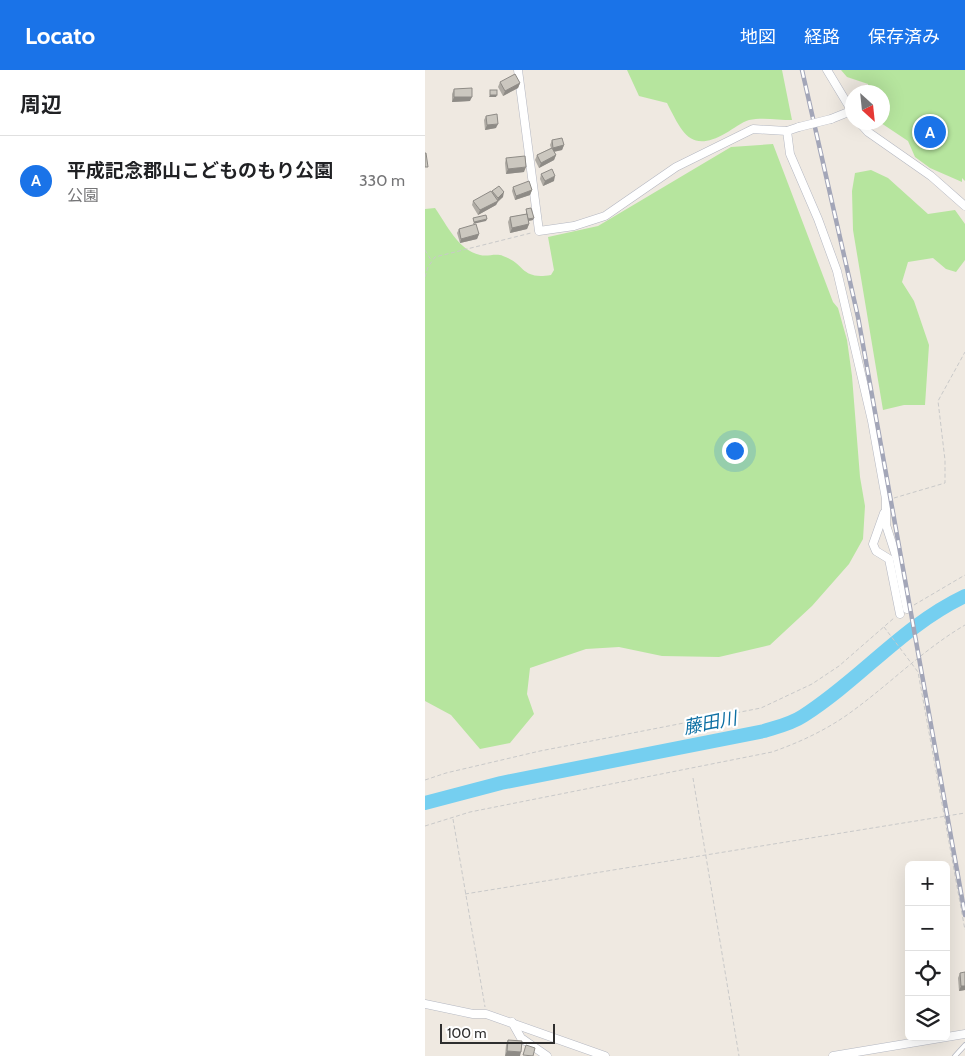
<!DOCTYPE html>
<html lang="ja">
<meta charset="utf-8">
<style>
body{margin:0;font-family:Cabin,"Noto Sans JP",sans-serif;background:#f2f2f2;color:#202124}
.controls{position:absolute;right:15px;bottom:15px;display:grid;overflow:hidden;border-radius:8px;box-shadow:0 5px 20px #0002}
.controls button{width:45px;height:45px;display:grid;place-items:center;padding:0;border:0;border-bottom:1px solid #e0e0e0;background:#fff;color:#202124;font:25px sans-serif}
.compass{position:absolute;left:420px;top:15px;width:45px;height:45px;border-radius:50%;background:#fff;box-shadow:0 5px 20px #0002;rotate:153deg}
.scale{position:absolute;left:15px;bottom:12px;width:115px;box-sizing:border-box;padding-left:5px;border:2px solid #2e2e2e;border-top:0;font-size:14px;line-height:18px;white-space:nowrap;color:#2e2e2e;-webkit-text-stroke:4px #fff;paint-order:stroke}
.you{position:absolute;left:309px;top:380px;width:18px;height:18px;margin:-12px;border:4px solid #fff;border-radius:50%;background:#1a73e8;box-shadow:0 0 0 8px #1a73e833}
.badge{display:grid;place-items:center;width:32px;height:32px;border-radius:50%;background:#1a73e8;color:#fff;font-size:16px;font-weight:700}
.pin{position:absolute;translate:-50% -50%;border:2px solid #fff;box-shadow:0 1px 5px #0006}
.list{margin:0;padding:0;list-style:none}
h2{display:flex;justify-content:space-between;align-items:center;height:65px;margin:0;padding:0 20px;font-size:21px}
h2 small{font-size:16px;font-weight:400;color:#757577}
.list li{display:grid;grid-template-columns:32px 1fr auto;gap:15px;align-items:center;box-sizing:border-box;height:90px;padding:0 20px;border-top:1px solid #e0e0e0}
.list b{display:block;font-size:19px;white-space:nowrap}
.list p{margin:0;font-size:16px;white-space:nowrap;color:#757577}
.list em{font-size:16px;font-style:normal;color:#757577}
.icon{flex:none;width:28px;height:28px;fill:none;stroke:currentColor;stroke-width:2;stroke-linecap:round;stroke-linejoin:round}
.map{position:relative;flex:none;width:540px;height:986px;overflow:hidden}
header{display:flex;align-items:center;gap:30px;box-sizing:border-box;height:70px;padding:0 25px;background:#1a73e8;color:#fff}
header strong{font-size:24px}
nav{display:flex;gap:28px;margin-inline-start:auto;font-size:18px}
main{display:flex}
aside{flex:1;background:#fff}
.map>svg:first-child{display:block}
.green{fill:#b6e59e}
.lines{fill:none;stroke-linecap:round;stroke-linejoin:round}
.river{stroke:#75cff0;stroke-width:14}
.service-casing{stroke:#b4b7c1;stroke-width:5.5}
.minor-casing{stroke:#b4b7c1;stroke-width:9}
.path{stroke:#c9c9c9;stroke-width:1;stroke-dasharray:4 2.5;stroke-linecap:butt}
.service{stroke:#fff;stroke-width:4}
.minor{stroke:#fff;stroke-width:8}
.rail-casing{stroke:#a3a6b8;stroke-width:4.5}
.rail{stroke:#fff;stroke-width:2.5;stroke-dasharray:8;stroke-linecap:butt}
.minor-bridge-casing{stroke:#b4b7c1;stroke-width:9;stroke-linecap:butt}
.minor-bridge{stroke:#fff;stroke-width:8}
.wall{fill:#afaba4}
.shaded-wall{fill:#8e8b86}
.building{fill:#cbc7bf;stroke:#8e8b86}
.labels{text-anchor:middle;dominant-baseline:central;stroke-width:4.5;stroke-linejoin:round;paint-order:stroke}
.water-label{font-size:18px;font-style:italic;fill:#0d6fa3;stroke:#fff}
</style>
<header>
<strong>Locato</strong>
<nav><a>地図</a><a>経路</a><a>保存済み</a></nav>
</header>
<main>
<aside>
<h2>周辺<small></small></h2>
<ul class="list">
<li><span class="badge">A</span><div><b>平成記念郡山こどものもり公園</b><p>公園</p></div><em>330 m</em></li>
</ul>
</aside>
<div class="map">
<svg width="540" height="986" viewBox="0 0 540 986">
<rect width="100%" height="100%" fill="#efe9e1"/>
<g class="green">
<path d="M 202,0 L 357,0 L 367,50 C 354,50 337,47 324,50 C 317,52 308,59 301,63 C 265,84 257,62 242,33 L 214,26 Z"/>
<path d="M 416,0 L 540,0 L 540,111 L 537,108 L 537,112 L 505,98 L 490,87 L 483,71 L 456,53 L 458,52 L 458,22 L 445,22 L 443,14 L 422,7 Z"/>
<path d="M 348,74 L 408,232 L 413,238 L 422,270 L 427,306 L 435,407 L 440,436 L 438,469 L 424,494 L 387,536 L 345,575 L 294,587 L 237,586 L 194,577 L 161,579 L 105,598 L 102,624 L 109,644 L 85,673 L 55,679 L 26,645 L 0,631 L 0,139 L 10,138 C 22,155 33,180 55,185 C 62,187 71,183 78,186 C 101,194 95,210 126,205 L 129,200 L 123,167 L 173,156 L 306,77 Z"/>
<path d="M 446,100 L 463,108 L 503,144 L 530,140 L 540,154 L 540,190 L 531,202 L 521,199 L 508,188 L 483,192 L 477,212 L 489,231 L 504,275 L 500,335 L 479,335 L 458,340 L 428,160 L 427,121 L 430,103 Z"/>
</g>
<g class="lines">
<path class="river" d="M 0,733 L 76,713 L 339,661 C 352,657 366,654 378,646 C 436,609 477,556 540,526"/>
<defs>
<path id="service" d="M 530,986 L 540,975"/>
<g id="minor">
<path d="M 93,0 L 114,161 L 149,156 L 180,146 L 251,97 L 328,59 L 362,61 L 374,57"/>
<path d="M 402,0 L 428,43"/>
<path d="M 406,49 L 426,41"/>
<path d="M 434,52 L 443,62 L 506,106 L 540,136"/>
<path d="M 362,61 L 365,84 L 393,149 L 412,201 L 447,351 L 461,429 L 461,455 L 472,489 L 482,539"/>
<path d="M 459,443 L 448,474 L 451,481 L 464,489 L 475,544"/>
<path d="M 0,934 L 48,944 L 61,944 L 180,986"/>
<path d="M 87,952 L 96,968 L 122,986"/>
<path d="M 408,986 L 540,964"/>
</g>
</defs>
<use href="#service" class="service-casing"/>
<use href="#minor" class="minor-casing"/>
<g class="path">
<path d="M 0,180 L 6,190"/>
<path d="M 0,207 L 3,197 L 10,187 L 106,163"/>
<path d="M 469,428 L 520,413 L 520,390 L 513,331 L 540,282"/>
<path d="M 489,535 L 540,505"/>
<path d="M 459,557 L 493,602 L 540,860"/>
<path d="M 268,708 L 314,986"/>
<path d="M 0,710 L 21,703 L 115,681 L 336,638 L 387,614 L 414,596 L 469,548"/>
<path d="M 28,749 L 60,937"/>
<path d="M 0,756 L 45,742 L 347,682 C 373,673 399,661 422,645 C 463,616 496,581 540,555"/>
<path d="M 40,824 L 540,743"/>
</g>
<use href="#service" class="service"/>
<use href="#minor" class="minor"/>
<defs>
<path id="rail" d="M 377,0 L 433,247 L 540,845"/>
</defs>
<use href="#rail" class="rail-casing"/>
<use href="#rail" class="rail"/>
<defs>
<path id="minor-bridge" d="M 374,57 L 406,49"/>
</defs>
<use href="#minor-bridge" class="minor-bridge-casing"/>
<use href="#minor-bridge" class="minor-bridge"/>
</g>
<g class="wall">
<path d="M 75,12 L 95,13 L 93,18 L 78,26 L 73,17 Z"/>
<path d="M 29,19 L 45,31 L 27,32 L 27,24 Z"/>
<path d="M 61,46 L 71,58 L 60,60 L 59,50 Z"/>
<path d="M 127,70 L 139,75 L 137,80 L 129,82 L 131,85 L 129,90 L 114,98 L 110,90 L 112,85 L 126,78 L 125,75 Z"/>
<path d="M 81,88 L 99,102 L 81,104 L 80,93 Z"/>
<path d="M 116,104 L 129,111 L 118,116 L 115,109 Z"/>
<path d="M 88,117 L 107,120 L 105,125 L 90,130 L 87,121 Z"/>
<path d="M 67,122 L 78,127 L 73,132 L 71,135 L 53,145 L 47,135 L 48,131 Z"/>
<path d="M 101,139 L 108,150 L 103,151 L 104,154 L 102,159 L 85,163 L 83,152 L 85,147 L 101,144 Z"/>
<path d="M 34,159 L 54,164 L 52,169 L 35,173 L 32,163 Z"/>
<path d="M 535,903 L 540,920 L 534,921 L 533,908 Z"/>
<path d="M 83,970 L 97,971 L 80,986 L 81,975 Z"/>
</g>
<g class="shaded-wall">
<path d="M 95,13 L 93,18 L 78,26 L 80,21 Z"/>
<path d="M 65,25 L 72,25 L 71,27 L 64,27 Z"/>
<path d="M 29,27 L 47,27 L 45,31 L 27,32 Z"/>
<path d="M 73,54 L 71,58 L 60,60 L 62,55 Z"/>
<path d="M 139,75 L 137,80 L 127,82 L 128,78 Z"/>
<path d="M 131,85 L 129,90 L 114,98 L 116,93 Z"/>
<path d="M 101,97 L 99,102 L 81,104 L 83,99 Z"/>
<path d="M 130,106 L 129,111 L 118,116 L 120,111 Z"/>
<path d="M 107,120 L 105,125 L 90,130 L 91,126 Z"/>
<path d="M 79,122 L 78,127 L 73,131 L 71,135 L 53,145 L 55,140 L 72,131 L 73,128 Z"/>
<path d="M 109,148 L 108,150 L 103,151 L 103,149 Z"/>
<path d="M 62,149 L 61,151 L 48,154 L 49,152 Z"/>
<path d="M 104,154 L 102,159 L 85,163 L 87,158 Z"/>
<path d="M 54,164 L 52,169 L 35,173 L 36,169 Z"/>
<path d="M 536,916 L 540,916 L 540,920 L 534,921 Z"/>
<path d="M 82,981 L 96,982 L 95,986 L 80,986 Z"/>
</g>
<g class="building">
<path d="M 90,4 L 95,13 L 80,21 L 75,12 Z"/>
<path d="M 47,18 L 47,27 L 29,27 L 29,19 Z"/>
<rect x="65" y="20" width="7" height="5"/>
<path d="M 72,44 L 73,54 L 62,55 L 61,46 Z"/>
<path d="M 137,68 L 139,75 L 128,78 L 127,70 Z"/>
<path d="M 127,78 L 131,85 L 116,93 L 112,85 Z"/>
<path d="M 0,83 L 1,83 L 3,97 L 0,97 Z"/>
<path d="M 100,86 L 101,97 L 83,99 L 81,88 Z"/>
<path d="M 127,99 L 130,106 L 120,111 L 116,104 Z"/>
<path d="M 104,111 L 107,120 L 91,126 L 88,117 Z"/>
<path d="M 74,116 L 79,122 L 73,128 L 67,121 Z"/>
<path d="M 66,121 L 73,131 L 55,140 L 48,131 Z"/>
<path d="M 106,138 L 109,148 L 103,149 L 101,139 Z"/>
<path d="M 102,144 L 104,154 L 87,158 L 85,147 Z"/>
<path d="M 61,145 L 62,149 L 49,152 L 48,148 Z"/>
<path d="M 51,154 L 54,164 L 36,169 L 34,159 Z"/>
<path d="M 540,902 L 540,916 L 536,916 L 535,903 Z"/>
<path d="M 83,970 L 97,971 L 96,982 L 82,981 Z"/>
<path d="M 101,975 L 110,978 L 108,986 L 98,985 Z"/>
</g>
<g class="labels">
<g class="water-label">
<text transform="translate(285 653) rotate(-11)">藤田川</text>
</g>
</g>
</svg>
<div class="controls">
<button>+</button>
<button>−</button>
<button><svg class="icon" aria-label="locate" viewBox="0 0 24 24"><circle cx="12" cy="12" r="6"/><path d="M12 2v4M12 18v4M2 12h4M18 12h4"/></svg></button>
<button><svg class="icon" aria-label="layers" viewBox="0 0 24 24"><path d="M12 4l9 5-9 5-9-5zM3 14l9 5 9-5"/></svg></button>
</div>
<svg class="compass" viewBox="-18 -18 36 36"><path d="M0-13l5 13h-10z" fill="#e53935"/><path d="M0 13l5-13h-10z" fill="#757577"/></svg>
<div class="scale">100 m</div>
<div class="you"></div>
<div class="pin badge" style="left:505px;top:62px">A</div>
</div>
</main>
